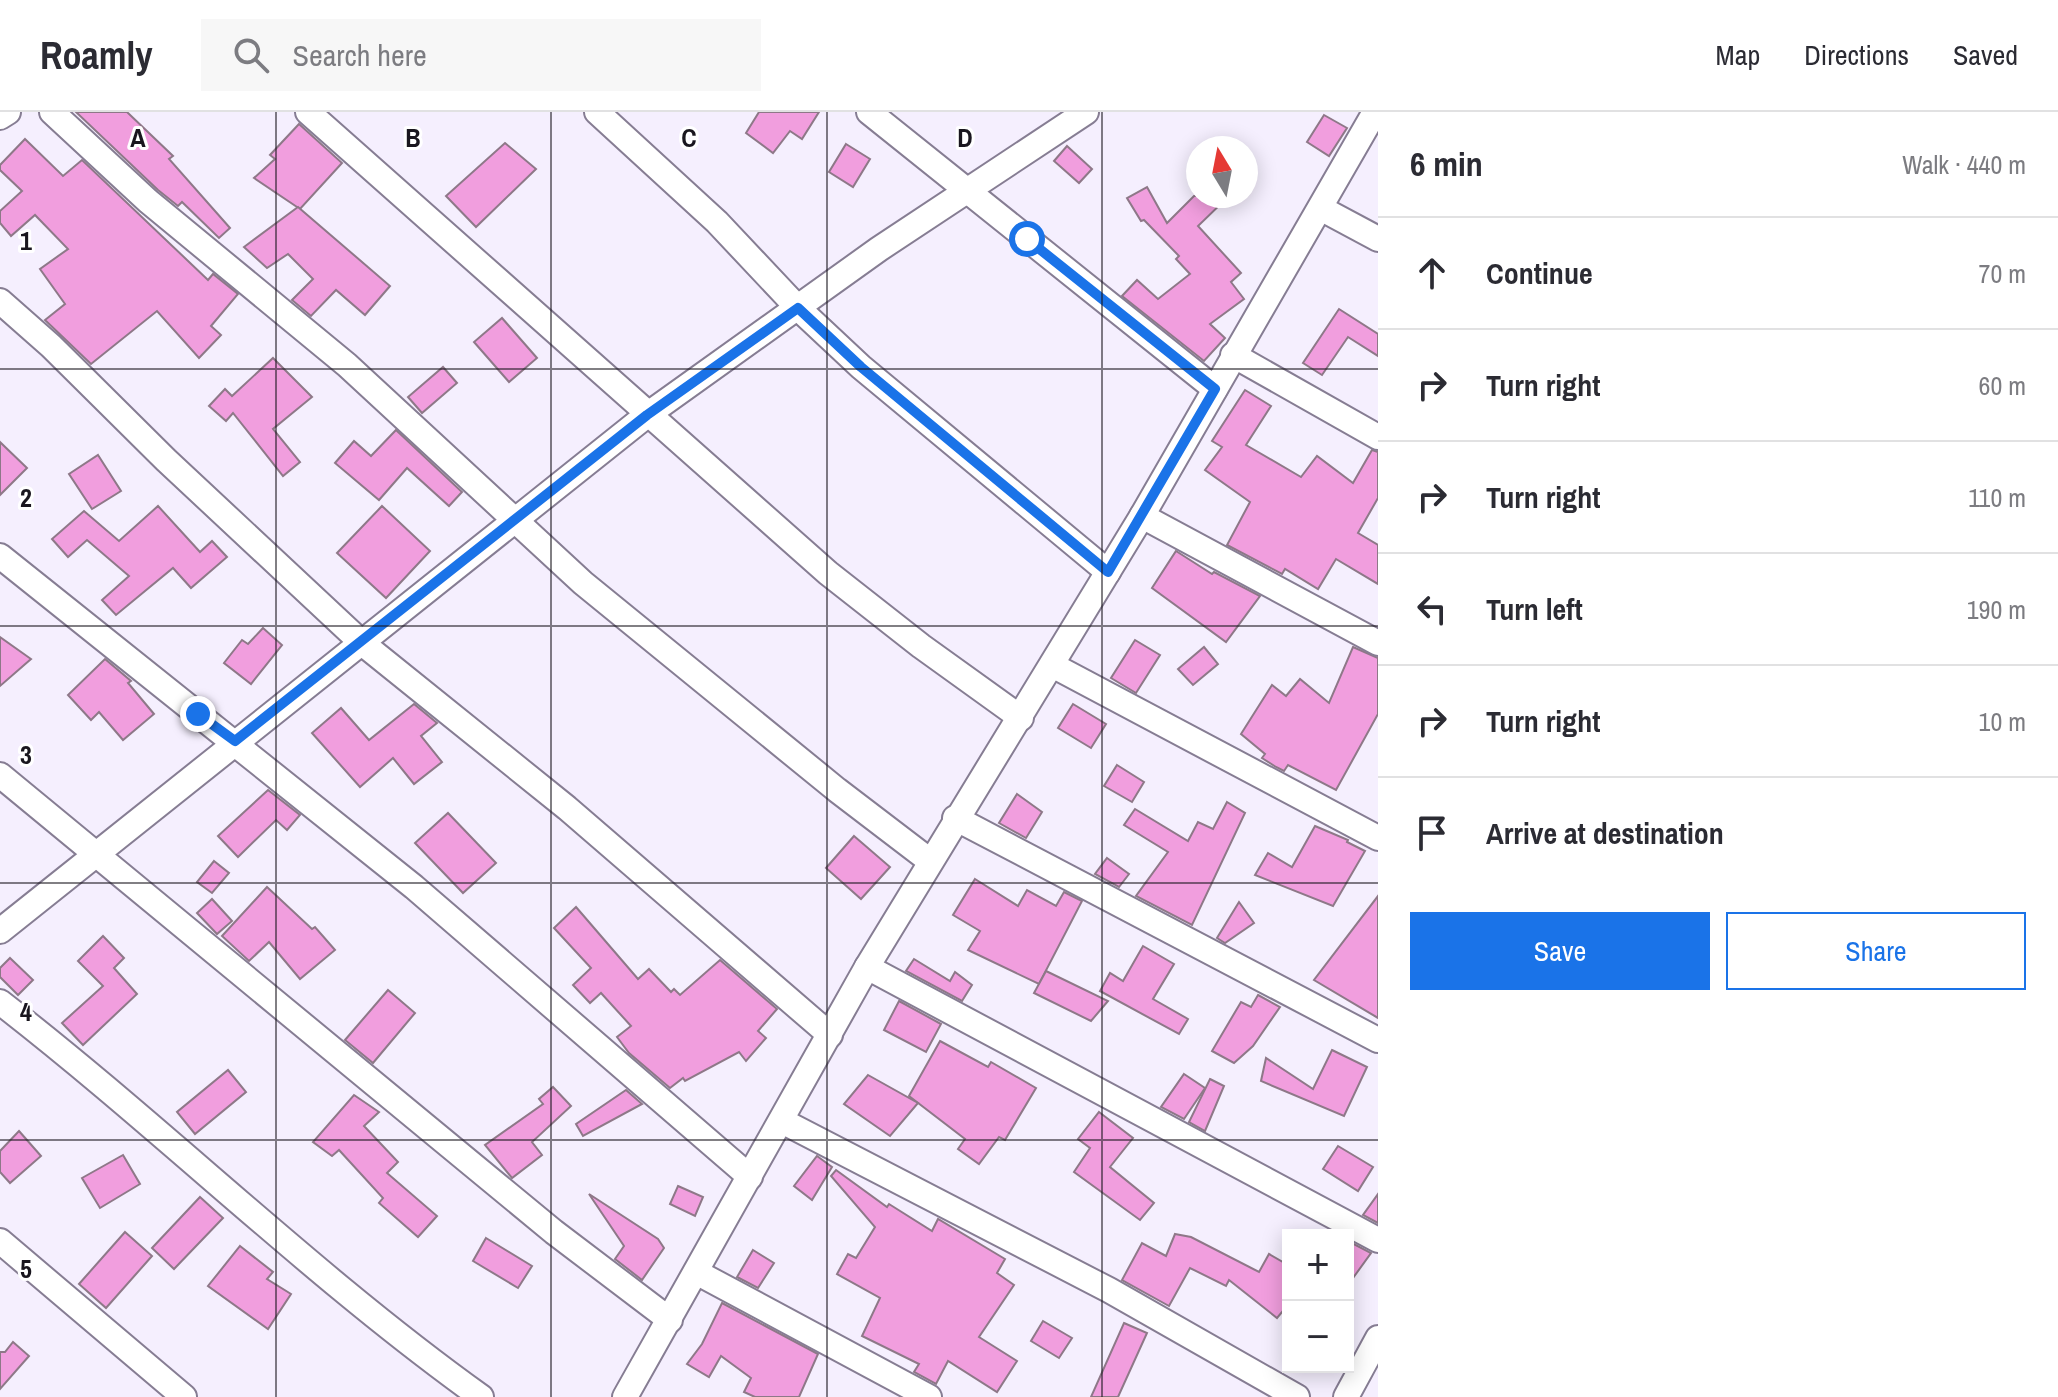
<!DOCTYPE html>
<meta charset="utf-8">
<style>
body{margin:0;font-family:"Archivo Narrow",sans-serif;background:#f7f7f7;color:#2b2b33}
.controls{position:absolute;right:24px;bottom:24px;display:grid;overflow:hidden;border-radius:0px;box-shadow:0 4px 20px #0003}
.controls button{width:72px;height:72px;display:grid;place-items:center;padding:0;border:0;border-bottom:2px solid #e1e1e2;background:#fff;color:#2b2b33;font:40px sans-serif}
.compass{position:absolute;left:1186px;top:24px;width:72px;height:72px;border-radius:50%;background:#fff;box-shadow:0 4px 20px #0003;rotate:350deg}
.stop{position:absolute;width:24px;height:24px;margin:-18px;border:6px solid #1a73e8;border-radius:50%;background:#fff}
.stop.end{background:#1a73e8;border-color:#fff;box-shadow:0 2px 8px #0008}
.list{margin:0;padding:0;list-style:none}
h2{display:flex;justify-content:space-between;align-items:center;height:104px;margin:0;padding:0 32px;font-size:34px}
h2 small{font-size:26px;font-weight:400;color:#7c7c81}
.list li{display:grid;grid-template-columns:52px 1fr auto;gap:24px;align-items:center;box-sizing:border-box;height:112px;padding:0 32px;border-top:2px solid #e1e1e2}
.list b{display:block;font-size:30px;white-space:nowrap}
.list em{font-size:26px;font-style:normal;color:#7c7c81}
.actions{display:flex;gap:16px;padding:24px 32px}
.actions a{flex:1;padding:18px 0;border:2px solid #1a73e8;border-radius:0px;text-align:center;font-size:28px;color:#1a73e8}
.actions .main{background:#1a73e8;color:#fff}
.icon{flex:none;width:44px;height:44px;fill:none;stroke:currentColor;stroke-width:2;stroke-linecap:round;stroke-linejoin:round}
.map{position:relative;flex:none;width:1378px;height:1285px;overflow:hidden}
header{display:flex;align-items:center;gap:48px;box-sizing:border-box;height:112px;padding:0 40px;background:#fff;border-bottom:2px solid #e1e1e2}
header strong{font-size:38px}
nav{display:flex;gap:44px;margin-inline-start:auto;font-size:28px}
.search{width:560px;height:72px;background:#f7f7f7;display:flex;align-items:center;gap:20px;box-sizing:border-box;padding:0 28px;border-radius:0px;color:#7c7c81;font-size:30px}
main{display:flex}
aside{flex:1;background:#fff}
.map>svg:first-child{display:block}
.building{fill:#f19ede;stroke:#8e7888;stroke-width:2}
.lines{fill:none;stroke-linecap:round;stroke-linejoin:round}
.street-casing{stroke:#867d93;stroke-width:28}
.street{stroke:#fff;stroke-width:24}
.route{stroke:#1a73e8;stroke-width:10}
.grid{fill:none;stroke:#19161e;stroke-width:2;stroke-opacity:0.55}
.grid-label{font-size:26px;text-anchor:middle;font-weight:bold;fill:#19161e;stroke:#fff;stroke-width:6;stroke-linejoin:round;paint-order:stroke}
</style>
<header>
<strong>Roamly</strong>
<div class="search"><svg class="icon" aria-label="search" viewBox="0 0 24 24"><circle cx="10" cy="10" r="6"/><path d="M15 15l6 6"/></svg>Search here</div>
<nav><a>Map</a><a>Directions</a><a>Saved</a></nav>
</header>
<main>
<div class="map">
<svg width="1378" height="1285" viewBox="0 0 1378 1285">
<rect width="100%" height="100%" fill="#f5effe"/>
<g class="building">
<path d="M 76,0 L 127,0 L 173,44 L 169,47 L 230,116 L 219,126 L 182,90 L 178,94 L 158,78 Z"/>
<path d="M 759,0 L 819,0 L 802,27 L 790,19 L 773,41 L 746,21 Z"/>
<path d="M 1324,3 L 1347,16 L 1329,44 L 1307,30 Z"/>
<path d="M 299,12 L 342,51 L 300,97 L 254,66 L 275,47 L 270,43 Z"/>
<path d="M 25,27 L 63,64 L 82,48 L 208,168 L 213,162 L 238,182 L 211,214 L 221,223 L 199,246 L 157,199 L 91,252 L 45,208 L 65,192 L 40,157 L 68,137 L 35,103 L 11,124 L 0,111 L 0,99 L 22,79 L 0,58 L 0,53 Z"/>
<path d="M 505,31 L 536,57 L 476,115 L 446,84 Z"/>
<path d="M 846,32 L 870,47 L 853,75 L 829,60 Z"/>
<path d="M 1067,34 L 1092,57 L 1079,71 L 1054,49 Z"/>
<path d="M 1147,75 L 1167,111 L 1194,84 L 1229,84 L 1198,114 L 1241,161 L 1231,170 L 1244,187 L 1210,212 L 1225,226 L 1204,249 L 1122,184 L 1137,168 L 1158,187 L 1190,162 L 1176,147 L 1179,144 L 1144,108 L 1141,109 L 1127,86 Z"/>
<path d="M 298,95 L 390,174 L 365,203 L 336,178 L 311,204 L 292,188 L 313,167 L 288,142 L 267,156 L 244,135 Z"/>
<path d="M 1339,197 L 1378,222 L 1378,244 L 1348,225 L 1322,263 L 1303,251 Z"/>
<path d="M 502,206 L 537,246 L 509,270 L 474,230 Z"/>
<path d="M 273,246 L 312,285 L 273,317 L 300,350 L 283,364 L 233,301 L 226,309 L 209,294 L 225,277 L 232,284 Z"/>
<path d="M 443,255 L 457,271 L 422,301 L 408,285 Z"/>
<path d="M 1245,278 L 1271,294 L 1246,333 L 1301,365 L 1317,344 L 1353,371 L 1372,338 L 1378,340 L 1378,386 L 1358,421 L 1378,433 L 1378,472 L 1336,447 L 1318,477 L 1285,457 L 1282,462 L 1227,433 L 1250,390 L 1205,358 L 1222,335 L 1212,329 Z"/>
<path d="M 396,318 L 462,380 L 449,394 L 407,356 L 379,388 L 335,351 L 354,329 L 371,344 Z"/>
<path d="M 0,330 L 27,356 L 0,383 Z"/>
<path d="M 98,343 L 121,379 L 92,397 L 69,362 Z"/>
<path d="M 158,394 L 200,440 L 212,429 L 227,445 L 191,476 L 173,456 L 116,503 L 102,488 L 129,464 L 87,428 L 68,445 L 52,427 L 84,399 L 119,429 Z"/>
<path d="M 382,394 L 430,439 L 386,486 L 337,441 Z"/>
<path d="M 1176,439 L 1212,462 L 1214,460 L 1260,484 L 1226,530 L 1152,476 Z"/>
<path d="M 263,516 L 282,533 L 251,572 L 224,551 L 242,528 L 248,532 Z"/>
<path d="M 0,525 L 31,547 L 0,574 Z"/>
<path d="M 1135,528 L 1160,543 L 1136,581 L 1111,566 Z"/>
<path d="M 1204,535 L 1218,552 L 1193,573 L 1178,557 Z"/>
<path d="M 1353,535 L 1378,546 L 1378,602 L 1336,678 L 1288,653 L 1284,659 L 1276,655 L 1262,646 L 1265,642 L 1241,622 L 1272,573 L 1286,584 L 1300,567 L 1329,591 Z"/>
<path d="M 105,547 L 131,569 L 128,571 L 154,602 L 123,628 L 99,600 L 91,608 L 68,583 Z"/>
<path d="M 414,592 L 437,611 L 421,624 L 442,650 L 414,672 L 393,646 L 360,675 L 312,621 L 341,596 L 369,628 Z"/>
<path d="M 1073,592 L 1106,612 L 1091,636 L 1058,616 Z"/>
<path d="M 1117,653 L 1144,670 L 1132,690 L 1104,674 Z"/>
<path d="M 268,678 L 300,703 L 287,718 L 276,708 L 238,745 L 218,724 Z"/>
<path d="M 1017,682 L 1042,700 L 1026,726 L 999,711 Z"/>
<path d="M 1227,690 L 1245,701 L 1192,813 L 1136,784 L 1168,740 L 1124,713 L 1135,697 L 1188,729 L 1198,710 L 1213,717 Z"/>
<path d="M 448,701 L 496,751 L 463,781 L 415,731 Z"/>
<path d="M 1315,714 L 1348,728 L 1347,730 L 1365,739 L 1333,794 L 1255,763 L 1268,741 L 1292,755 Z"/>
<path d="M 854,724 L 890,755 L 861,787 L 826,756 Z"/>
<path d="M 1107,746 L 1129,762 L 1119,775 L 1095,762 Z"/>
<path d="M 214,749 L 229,761 L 212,781 L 197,770 Z"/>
<path d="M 975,767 L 1018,794 L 1027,778 L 1056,794 L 1064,780 L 1082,789 L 1039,872 L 968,838 L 980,819 L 953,803 Z"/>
<path d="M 267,775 L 312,817 L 315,815 L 335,838 L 300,867 L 269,830 L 249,849 L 222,824 Z"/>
<path d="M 1378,784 L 1378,906 L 1314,868 Z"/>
<path d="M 212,787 L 232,809 L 217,822 L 197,801 Z"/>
<path d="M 1239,790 L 1254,811 L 1225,831 L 1217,826 Z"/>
<path d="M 576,795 L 638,867 L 649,857 L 671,880 L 674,877 L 680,883 L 720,848 L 777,897 L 758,919 L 766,926 L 746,949 L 739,940 L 685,969 L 683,966 L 670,976 L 629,941 L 617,925 L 631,914 L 601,881 L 590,891 L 573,873 L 591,856 L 554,816 Z"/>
<path d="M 103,824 L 124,846 L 114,856 L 137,882 L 83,933 L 62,911 L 103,874 L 78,849 Z"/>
<path d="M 1143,834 L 1174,852 L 1153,887 L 1188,907 L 1179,922 L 1100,879 L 1110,861 L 1123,869 Z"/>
<path d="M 10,846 L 33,868 L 18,883 L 0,865 L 0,856 Z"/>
<path d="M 914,847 L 950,869 L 955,860 L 972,873 L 962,889 L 906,859 Z"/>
<path d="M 1046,859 L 1108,889 L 1091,909 L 1034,881 Z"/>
<path d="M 388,878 L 415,901 L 373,951 L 345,928 Z"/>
<path d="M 1258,883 L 1280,895 L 1253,934 L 1234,951 L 1212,939 L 1241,890 L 1251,895 Z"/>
<path d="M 899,889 L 941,912 L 926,940 L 884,918 Z"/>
<path d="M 940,929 L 988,955 L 991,950 L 1036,976 L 1005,1028 L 999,1025 L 979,1052 L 958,1037 L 965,1027 L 909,984 Z"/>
<path d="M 1332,938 L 1367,955 L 1344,1004 L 1261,969 L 1266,946 L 1313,977 Z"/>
<path d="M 228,958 L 246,980 L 195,1022 L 177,1000 Z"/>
<path d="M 1184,962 L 1205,976 L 1184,1007 L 1161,995 Z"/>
<path d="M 868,963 L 918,991 L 890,1024 L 844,992 Z"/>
<path d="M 1210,967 L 1224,974 L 1205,1019 L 1189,1010 Z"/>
<path d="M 553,975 L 571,994 L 532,1030 L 542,1043 L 512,1066 L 485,1033 L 543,992 L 539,987 Z"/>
<path d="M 626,978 L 642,992 L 583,1024 L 576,1012 Z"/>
<path d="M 354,983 L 379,1000 L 364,1014 L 398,1050 L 387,1061 L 437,1104 L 418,1125 L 379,1091 L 383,1086 L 339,1038 L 332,1044 L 313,1030 Z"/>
<path d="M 1099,1000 L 1133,1026 L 1110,1055 L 1154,1091 L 1140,1108 L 1074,1060 L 1090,1036 L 1078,1027 Z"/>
<path d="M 19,1019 L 41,1044 L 10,1071 L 0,1060 L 0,1039 Z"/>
<path d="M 1338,1034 L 1373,1055 L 1358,1079 L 1323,1057 Z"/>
<path d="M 123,1043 L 140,1072 L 100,1096 L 82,1066 Z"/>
<path d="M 817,1044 L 832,1055 L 812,1088 L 794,1074 Z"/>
<path d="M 836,1058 L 887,1095 L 889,1092 L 932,1119 L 938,1107 L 1005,1147 L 997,1161 L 1014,1173 L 979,1225 L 1017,1249 L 997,1280 L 948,1249 L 936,1272 L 914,1260 L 919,1252 L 862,1224 L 880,1186 L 837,1162 L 848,1142 L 856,1146 L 875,1115 L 831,1064 Z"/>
<path d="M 678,1074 L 703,1085 L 695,1104 L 670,1092 Z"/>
<path d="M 589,1082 L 658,1127 L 664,1136 L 642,1168 L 615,1147 L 624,1134 Z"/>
<path d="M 1378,1082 L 1378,1111 L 1363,1103 Z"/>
<path d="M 200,1085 L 223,1106 L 174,1157 L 152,1136 Z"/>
<path d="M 125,1120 L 152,1144 L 106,1196 L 79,1172 Z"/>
<path d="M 1175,1122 L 1191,1125 L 1259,1160 L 1269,1142 L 1288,1153 L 1288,1193 L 1277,1206 L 1229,1168 L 1226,1174 L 1190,1156 L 1169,1194 L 1122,1168 L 1142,1131 L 1166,1144 Z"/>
<path d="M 486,1126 L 532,1154 L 518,1176 L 473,1149 Z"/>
<path d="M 1348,1129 L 1371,1141 L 1348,1173 Z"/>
<path d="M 240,1134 L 273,1160 L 267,1167 L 291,1182 L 268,1217 L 208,1174 Z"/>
<path d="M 753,1138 L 774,1151 L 758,1176 L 737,1165 Z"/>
<path d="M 722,1191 L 818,1242 L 799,1285 L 755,1285 L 744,1280 L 751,1266 L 721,1244 L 709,1265 L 687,1252 L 702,1232 Z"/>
<path d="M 1043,1209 L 1072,1226 L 1059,1246 L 1031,1229 Z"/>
<path d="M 1124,1211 L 1147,1221 L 1118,1285 L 1091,1285 Z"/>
<path d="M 13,1230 L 29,1244 L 0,1277 L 0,1240 L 5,1240 Z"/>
</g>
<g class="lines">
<defs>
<g id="street">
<path d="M 52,0 L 148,89 L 347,253 L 583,471 L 837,678 L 930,749"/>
<path d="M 308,0 L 828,461 L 921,534 L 1021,606"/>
<path d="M 597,0 L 717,110 L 798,196 L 861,255 L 1108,460"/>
<path d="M 869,0 L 1215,277"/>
<path d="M 0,5 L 8,0"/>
<path d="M 1322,97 L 1378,127"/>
<path d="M 0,189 L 51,234 L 166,348 L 362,531 L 567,696 L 830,923"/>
<path d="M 1233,243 L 1378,325"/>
<path d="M 1142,404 L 1378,531"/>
<path d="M 0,444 L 414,775 L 750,1065"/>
<path d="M 1052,553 L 1378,726"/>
<path d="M 0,663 L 554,1120 L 670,1208"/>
<path d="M 955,706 L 1378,928"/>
<path d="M 0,819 L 647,303 L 879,137 L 1086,0"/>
<path d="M 867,855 L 1378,1128"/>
<path d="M 0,890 C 164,1017 312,1164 481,1285"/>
<path d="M 782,1009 L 1109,1178 L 1297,1285"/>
<path d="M 0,1129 L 184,1285"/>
<path d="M 696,1160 L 929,1285"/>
<path d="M 625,1285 L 867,855 L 1142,404 L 1375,0"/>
<path d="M 1346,1285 L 1378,1226"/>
</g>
</defs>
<use href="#street" class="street-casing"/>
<use href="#street" class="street"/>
</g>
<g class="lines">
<path class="route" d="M 198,602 L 235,629 L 647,303 L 798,196 L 861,255 L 1108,460 L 1215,277 L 1027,127"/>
</g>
<path class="grid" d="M 276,0 L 276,1285M 551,0 L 551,1285M 827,0 L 827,1285M 1102,0 L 1102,1285M 0,257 L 1378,257M 0,514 L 1378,514M 0,771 L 1378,771M 0,1028 L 1378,1028"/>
<g class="grid-label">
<text x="138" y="35">A</text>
<text x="413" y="35">B</text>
<text x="689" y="35">C</text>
<text x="965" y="35">D</text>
<text x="26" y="138">1</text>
<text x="26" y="395">2</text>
<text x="26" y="652">3</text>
<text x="26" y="909">4</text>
<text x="26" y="1166">5</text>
</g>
</svg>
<div class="controls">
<button>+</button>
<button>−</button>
</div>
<svg class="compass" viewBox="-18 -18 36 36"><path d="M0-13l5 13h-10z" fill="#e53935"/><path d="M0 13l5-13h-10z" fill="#7c7c81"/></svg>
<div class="stop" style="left:1027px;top:127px"></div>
<div class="stop end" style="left:198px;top:602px"></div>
</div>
<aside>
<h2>6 min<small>Walk · 440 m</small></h2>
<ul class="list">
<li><svg class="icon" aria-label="ahead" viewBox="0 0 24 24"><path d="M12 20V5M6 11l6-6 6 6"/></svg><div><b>Continue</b></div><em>70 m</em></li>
<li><svg class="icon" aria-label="right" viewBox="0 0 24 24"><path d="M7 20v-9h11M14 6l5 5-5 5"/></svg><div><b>Turn right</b></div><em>60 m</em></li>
<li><svg class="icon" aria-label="right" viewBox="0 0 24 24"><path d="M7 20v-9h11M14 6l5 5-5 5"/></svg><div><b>Turn right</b></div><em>110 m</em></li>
<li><svg class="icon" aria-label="left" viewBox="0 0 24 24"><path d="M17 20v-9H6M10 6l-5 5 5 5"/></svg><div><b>Turn left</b></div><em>190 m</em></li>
<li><svg class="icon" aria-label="right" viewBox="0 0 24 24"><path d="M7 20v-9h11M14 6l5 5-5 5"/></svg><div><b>Turn right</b></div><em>10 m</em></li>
<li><svg class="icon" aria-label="arrive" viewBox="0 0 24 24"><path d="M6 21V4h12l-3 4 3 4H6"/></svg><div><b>Arrive at destination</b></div></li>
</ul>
<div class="actions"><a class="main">Save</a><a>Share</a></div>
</aside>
</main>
